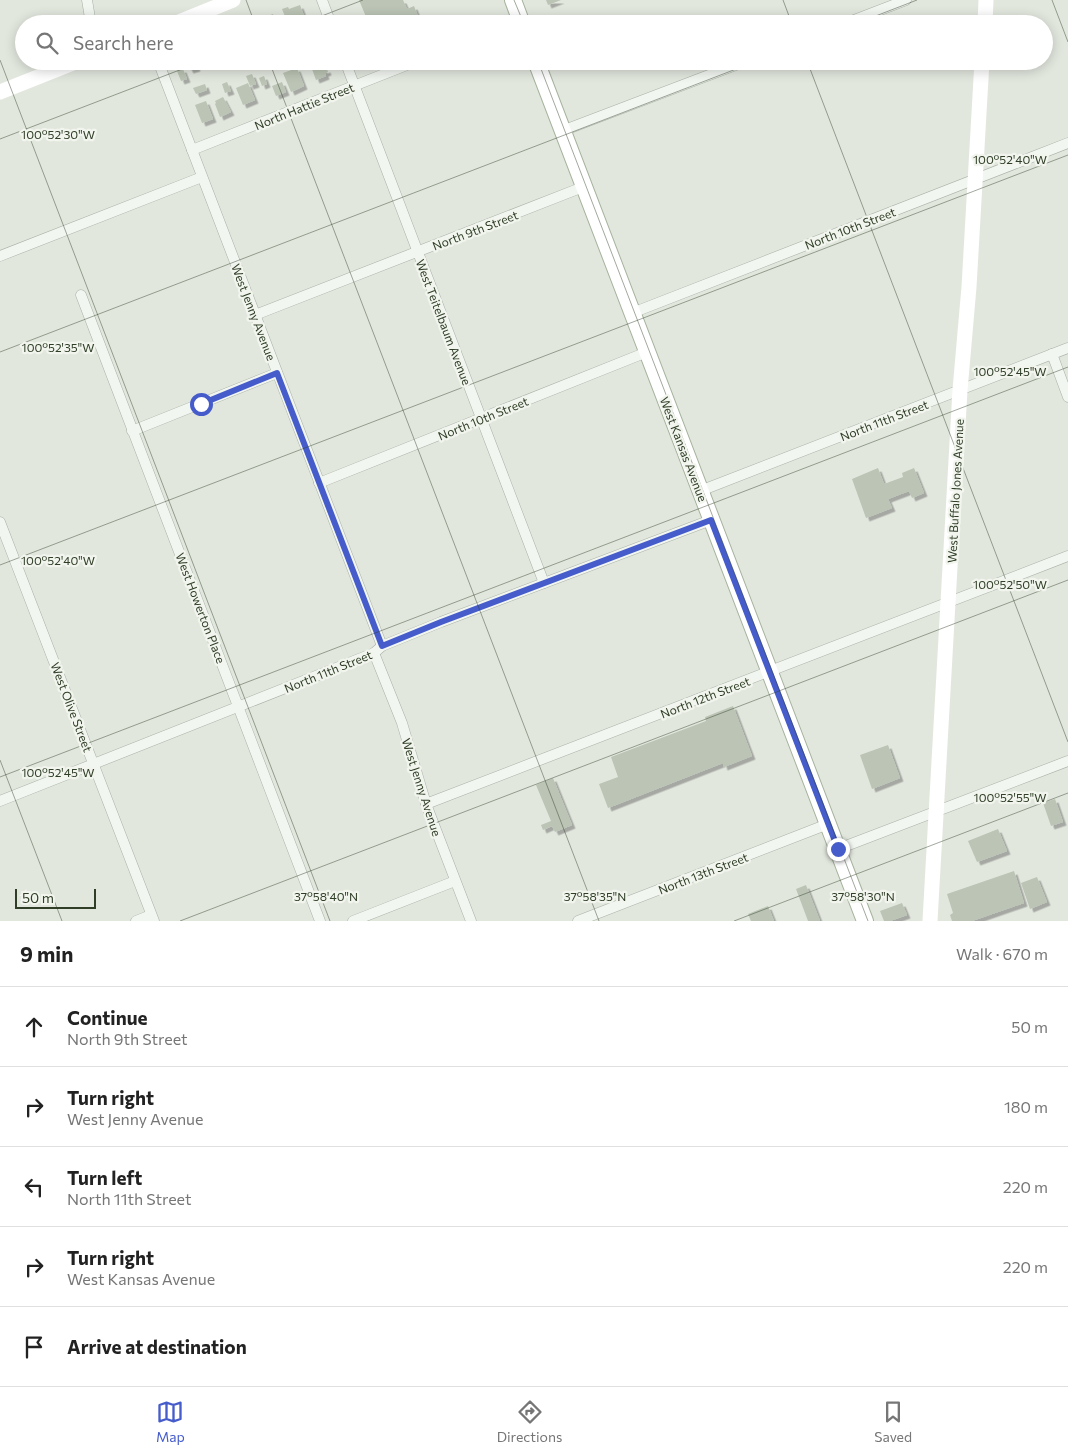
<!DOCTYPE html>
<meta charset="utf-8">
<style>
body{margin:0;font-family:Commissioner,sans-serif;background:#f2f2f2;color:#222}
.scale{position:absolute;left:15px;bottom:12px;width:81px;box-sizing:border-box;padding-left:5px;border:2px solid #303e28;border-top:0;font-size:14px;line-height:18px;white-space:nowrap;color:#303e28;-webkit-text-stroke:4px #f1f5ed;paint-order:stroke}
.stop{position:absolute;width:15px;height:15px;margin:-11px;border:4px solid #455cca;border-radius:50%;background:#fff}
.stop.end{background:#455cca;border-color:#fff;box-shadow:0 1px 5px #0008}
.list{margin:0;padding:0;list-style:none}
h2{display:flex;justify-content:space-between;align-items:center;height:65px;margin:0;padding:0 20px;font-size:21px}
h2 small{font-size:16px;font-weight:400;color:#767676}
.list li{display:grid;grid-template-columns:32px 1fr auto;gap:15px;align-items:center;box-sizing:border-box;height:80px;padding:0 20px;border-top:1px solid #e0e0e0}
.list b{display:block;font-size:19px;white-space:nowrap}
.list p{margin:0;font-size:16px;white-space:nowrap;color:#767676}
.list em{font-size:16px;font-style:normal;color:#767676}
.icon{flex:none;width:28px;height:28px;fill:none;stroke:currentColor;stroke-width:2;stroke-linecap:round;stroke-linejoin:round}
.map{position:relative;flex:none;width:1068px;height:921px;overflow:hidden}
.search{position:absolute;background:#fff;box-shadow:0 2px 12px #0003;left:15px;right:15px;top:15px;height:55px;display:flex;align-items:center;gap:12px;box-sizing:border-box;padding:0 18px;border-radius:28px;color:#767676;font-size:19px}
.sheet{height:465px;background:#fff}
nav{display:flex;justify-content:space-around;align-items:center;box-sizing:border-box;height:70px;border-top:1px solid #e0e0e0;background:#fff;font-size:14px;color:#767676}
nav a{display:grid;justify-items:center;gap:2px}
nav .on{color:#455cca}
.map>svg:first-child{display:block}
.building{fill:#bbc4b5;filter:url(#shadow)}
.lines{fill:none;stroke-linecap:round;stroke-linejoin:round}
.street-casing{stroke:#a9b1a4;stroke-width:11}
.primary-casing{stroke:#a6b39e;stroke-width:18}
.street{stroke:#f2f6f1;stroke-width:10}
.secondary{stroke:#fff;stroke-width:15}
.primary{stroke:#fff;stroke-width:16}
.route{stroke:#455cca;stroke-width:6}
.ticks{fill:none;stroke:#303e28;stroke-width:1;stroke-opacity:0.45}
.labels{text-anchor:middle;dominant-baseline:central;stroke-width:4.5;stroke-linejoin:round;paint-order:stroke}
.street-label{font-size:12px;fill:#303e28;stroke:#f1f5ed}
.ticks-label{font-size:12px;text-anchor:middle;fill:#303e28;stroke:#f1f5ed;stroke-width:4.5;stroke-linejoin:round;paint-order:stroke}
</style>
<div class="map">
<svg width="1068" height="921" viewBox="0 0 1068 921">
<defs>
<filter id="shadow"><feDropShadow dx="3.5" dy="3.5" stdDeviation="0" flood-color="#0004"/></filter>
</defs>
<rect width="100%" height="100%" fill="#e2e7de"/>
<g class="building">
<path d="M 359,0 L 403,0 L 407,9 L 414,6 L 421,24 L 369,24 Z"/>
<path d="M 546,0 L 561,0 L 548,5 Z"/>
<path d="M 300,5 L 304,16 L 293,20 L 294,24 L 288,24 L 282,9 L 288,7 L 289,9 Z"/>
<path d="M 273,14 L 277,24 L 265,24 L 263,18 Z"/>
<path d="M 179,61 L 194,61 L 197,68 L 190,70 L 187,64 L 181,66 Z"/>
<path d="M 322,66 L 324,70 L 327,69 L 328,72 L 325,73 L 326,76 L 316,80 L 312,69 Z"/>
<path d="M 297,68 L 304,86 L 291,92 L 283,73 Z"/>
<path d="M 183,69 L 187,79 L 181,81 L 177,71 Z"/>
<path d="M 252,74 L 256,84 L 250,86 L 246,76 Z"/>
<path d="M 264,76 L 267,84 L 262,86 L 259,78 Z"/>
<path d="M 227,82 L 231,91 L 225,93 L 222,84 Z"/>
<path d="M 282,82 L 286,92 L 276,96 L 272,86 Z"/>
<path d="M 248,83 L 255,100 L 243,105 L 236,88 Z"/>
<path d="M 205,84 L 207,90 L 196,94 L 193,88 Z"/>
<path d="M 223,97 L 231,112 L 220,117 L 215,104 L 216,103 L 215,101 Z"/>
<path d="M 206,101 L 213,119 L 202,123 L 195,105 Z"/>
<path d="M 878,468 L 884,484 L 903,477 L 902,473 L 914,468 L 924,493 L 912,498 L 909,491 L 888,499 L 892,508 L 866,518 L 852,479 Z"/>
<path d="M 733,706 L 752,756 L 724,767 L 723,763 L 608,808 L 599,784 L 618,777 L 611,757 L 706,721 L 705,717 Z"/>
<path d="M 888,745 L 900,778 L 872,789 L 860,755 Z"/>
<path d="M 553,778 L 572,825 L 555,832 L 552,826 L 543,830 L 541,825 L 551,821 L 536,785 Z"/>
<path d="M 1055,799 L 1063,822 L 1051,826 L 1043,803 Z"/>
<path d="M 998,829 L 1007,851 L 977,862 L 968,841 Z"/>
<path d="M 1014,871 L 1024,903 L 972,921 L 952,921 L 950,915 L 953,913 L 947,894 Z"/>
<path d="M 1037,877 L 1047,902 L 1030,909 L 1021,883 Z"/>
<path d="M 806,885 L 820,921 L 808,921 L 796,889 Z"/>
<path d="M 902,903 L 907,915 L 890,921 L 884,921 L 880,911 Z"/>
<path d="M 768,906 L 774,921 L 751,921 L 748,914 Z"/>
</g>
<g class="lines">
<defs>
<g id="street">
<path d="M 87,0 L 91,24"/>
<path d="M 322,0 L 331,24"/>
<path d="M 844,24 L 906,0"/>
<path d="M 158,61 L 382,646"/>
<path d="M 345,61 L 544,583"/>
<path d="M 562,131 L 746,61"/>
<path d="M 192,150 L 417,61"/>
<path d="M 0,256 L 202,177"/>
<path d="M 81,295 L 320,921"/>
<path d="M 632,313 L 1068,143"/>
<path d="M 255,315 L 583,187"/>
<path d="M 1052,354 L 1068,397"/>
<path d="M 132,431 L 277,373"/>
<path d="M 319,483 L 647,352"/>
<path d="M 700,491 L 1068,348"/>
<path d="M 0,522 L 154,921"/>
<path d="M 374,653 L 402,723 L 426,804 L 471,921"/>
<path d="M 0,801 L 374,653 L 382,646 L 441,622 L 711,520"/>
<path d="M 426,804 L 1068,556"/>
<path d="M 838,849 L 1068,761"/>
<path d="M 136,921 L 151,915"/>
<path d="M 353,921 L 455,881"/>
<path d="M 578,921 L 828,824"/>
</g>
<g id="primary">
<path d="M 513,0 L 522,24"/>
<path d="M 536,61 L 865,921"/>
</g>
</defs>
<use href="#street" class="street-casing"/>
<use href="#primary" class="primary-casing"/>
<use href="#street" class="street"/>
<g class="secondary">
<path d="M 174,24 L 233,0"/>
<path d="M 985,24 L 986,0"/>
<path d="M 0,92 L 78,61"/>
<path d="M 930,921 L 960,390 L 969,287 L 982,61"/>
</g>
<use href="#primary" class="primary"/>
</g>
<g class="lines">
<path class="route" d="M 201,404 L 277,373 L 382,646 L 441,622 L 711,520 L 838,849"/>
</g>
<path class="ticks" d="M 246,0 L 255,24M 514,0 L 524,24M 783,0 L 792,24M 1052,0 L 1068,42M 301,24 L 363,0M 855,24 L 917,0M 0,60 L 330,921M 269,61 L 599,921M 538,61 L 868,921M 807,61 L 1068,742M 0,139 L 203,61M 0,352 L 757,61M 0,565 L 1068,155M 0,760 L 62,921M 0,777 L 1068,367M 180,921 L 1068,580M 734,921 L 1068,793"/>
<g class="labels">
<g class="street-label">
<text transform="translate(304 106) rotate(-22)">North Hattie Street</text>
<text transform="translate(850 228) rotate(-21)">North 10th Street</text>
<text transform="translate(475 230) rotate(-21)">North 9th Street</text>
<text transform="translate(254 312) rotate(69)">West Jenny Avenue</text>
<text transform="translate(444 322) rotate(69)">West Teitelbaum Avenue</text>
<text transform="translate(483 418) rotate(-22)">North 10th Street</text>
<text transform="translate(884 420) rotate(-21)">North 11th Street</text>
<text transform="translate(684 449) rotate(69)">West Kansas Avenue</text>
<text transform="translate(955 491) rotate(-87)">West Buffalo Jones Avenue</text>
<text transform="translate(201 608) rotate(69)">West Howerton Place</text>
<text transform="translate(328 671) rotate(-22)">North 11th Street</text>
<text transform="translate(705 697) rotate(-21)">North 12th Street</text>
<text transform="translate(72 707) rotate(69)">West Olive Street</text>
<text transform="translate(422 787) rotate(72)">West Jenny Avenue</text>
<text transform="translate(703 873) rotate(-21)">North 13th Street</text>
</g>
</g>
<g class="ticks-label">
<text x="58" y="139">100°52'30"W</text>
<text x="1010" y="164">100°52'40"W</text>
<text x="58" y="352">100°52'35"W</text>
<text x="1010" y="376">100°52'45"W</text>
<text x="58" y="565">100°52'40"W</text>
<text x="1010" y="589">100°52'50"W</text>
<text x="58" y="777">100°52'45"W</text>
<text x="1010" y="802">100°52'55"W</text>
<text x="326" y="901">37°58'40"N</text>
<text x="595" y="901">37°58'35"N</text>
<text x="863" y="901">37°58'30"N</text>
</g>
</svg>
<div class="scale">50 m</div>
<div class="stop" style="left:201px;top:404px"></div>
<div class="stop end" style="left:838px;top:849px"></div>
<div class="search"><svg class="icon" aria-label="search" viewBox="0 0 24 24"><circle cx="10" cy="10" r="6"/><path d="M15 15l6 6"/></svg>Search here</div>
</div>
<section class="sheet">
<h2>9 min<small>Walk · 670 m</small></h2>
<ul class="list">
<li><svg class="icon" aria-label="ahead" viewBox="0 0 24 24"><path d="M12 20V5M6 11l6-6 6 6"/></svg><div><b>Continue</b><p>North 9th Street</p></div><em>50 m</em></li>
<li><svg class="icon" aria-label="right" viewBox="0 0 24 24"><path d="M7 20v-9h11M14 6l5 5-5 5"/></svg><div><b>Turn right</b><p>West Jenny Avenue</p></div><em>180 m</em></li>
<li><svg class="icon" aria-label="left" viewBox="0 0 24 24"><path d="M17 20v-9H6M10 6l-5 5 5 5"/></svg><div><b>Turn left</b><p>North 11th Street</p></div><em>220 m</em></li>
<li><svg class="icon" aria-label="right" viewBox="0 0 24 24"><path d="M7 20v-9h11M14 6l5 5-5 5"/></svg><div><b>Turn right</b><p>West Kansas Avenue</p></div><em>220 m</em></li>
<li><svg class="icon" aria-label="arrive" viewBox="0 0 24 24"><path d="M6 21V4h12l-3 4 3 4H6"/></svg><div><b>Arrive at destination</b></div></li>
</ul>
</section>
<nav>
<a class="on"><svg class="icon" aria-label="map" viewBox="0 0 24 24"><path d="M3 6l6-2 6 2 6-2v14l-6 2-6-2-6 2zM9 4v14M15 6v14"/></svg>Map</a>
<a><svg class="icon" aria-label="directions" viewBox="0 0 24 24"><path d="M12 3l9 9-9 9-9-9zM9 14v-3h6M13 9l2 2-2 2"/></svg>Directions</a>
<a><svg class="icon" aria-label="saved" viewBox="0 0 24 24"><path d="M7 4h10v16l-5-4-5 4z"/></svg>Saved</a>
</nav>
